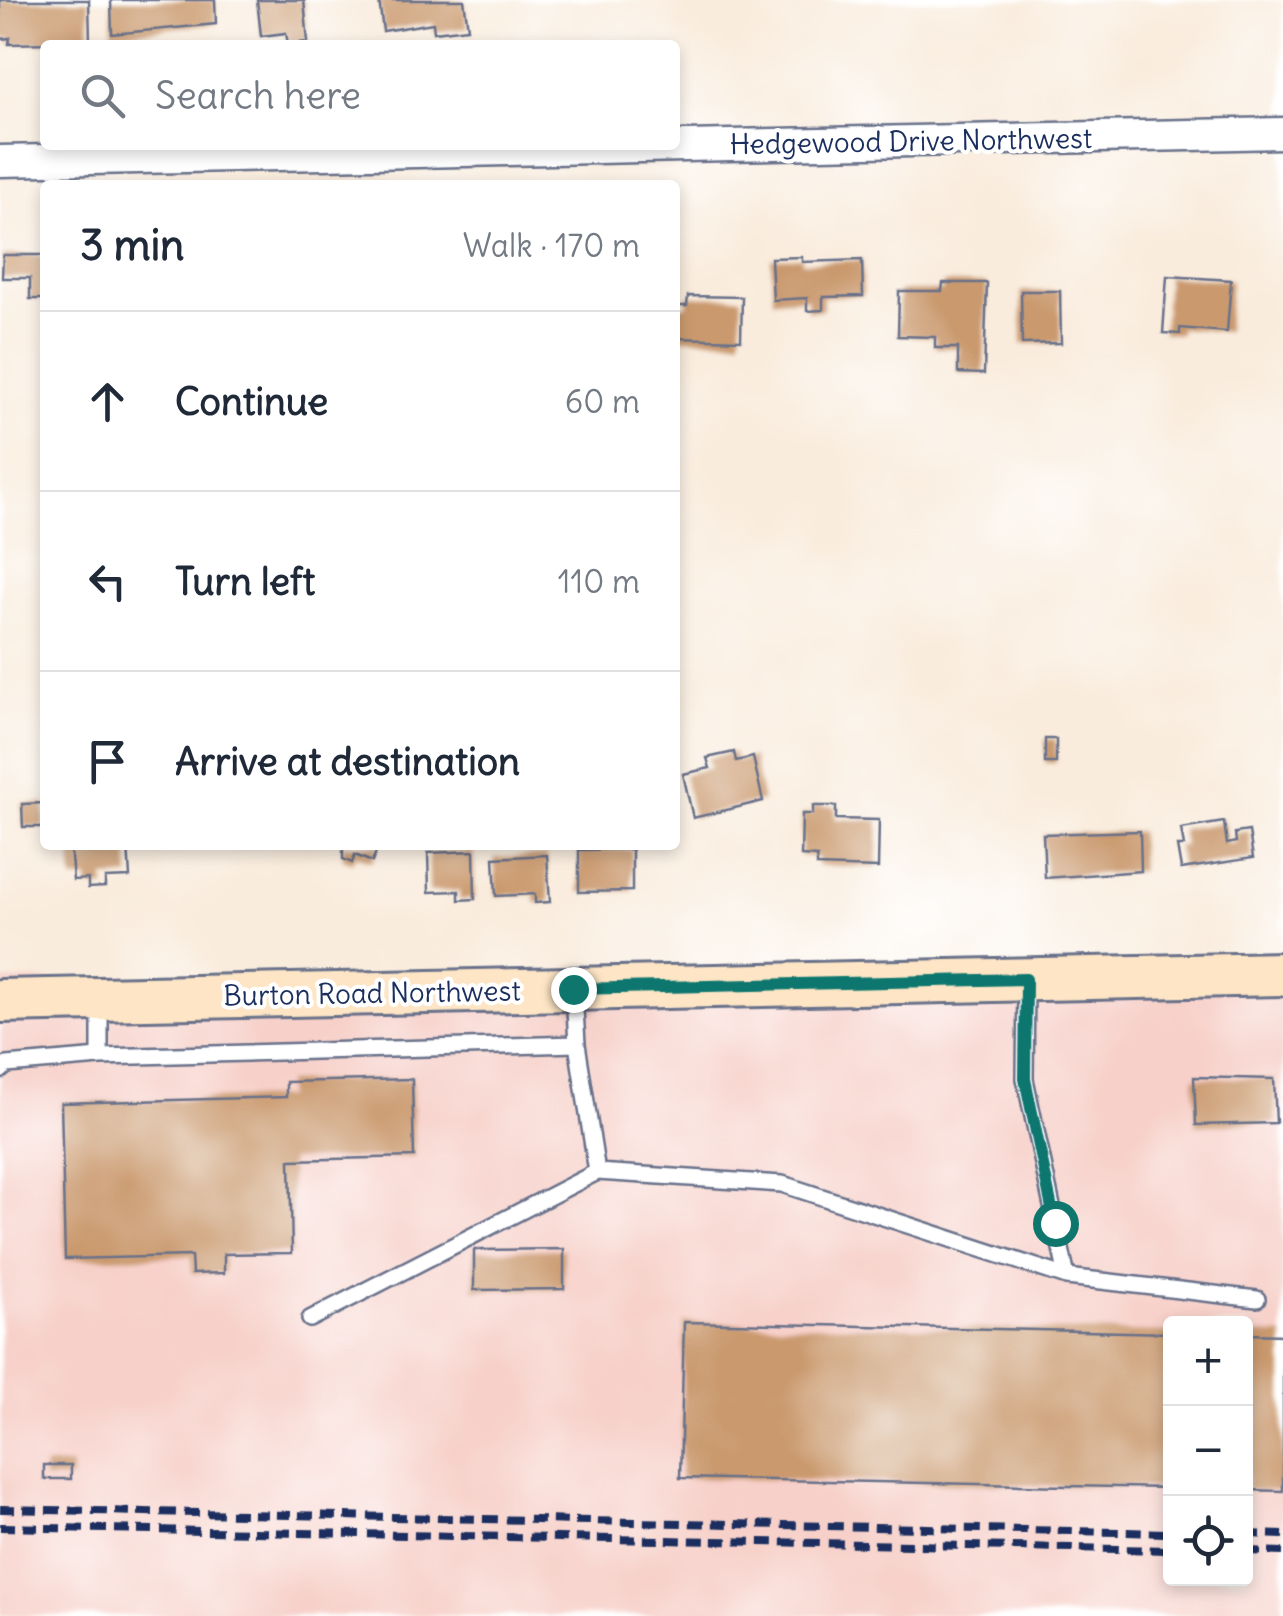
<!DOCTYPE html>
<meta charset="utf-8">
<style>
body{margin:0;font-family:Delius,sans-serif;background:#f6f6f7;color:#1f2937}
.controls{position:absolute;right:30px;bottom:30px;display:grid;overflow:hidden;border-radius:10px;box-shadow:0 5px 15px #0003}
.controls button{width:90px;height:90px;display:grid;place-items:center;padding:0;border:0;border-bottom:2px solid #e0e1e3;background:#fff;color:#1f2937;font:50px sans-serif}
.stop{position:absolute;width:30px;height:30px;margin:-22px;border:8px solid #0f766e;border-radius:50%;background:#fff}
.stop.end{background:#0f766e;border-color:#fff;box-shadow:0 2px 10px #0008}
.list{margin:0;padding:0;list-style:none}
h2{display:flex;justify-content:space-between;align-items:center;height:130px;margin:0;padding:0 40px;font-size:42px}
h2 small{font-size:32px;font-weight:400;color:#747a83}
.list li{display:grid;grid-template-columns:65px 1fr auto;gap:30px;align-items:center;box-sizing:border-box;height:180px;padding:0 40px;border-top:2px solid #e0e1e3}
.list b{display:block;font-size:38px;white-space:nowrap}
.list em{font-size:32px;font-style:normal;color:#747a83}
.icon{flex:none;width:55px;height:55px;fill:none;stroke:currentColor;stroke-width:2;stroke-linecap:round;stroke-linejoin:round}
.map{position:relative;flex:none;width:1283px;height:1616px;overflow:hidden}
.search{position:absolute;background:#fff;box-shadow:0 5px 15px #0003;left:40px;top:40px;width:640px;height:110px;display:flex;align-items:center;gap:25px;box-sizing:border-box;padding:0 35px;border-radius:10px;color:#747a83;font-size:38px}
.panel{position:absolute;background:#fff;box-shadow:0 5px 15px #0003;left:40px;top:180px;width:640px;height:670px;border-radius:10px}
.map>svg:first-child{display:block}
.built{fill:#f7d0c9;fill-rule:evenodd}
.building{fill:#ca9a6e}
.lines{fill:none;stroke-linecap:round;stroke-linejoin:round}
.lane-casing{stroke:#69718a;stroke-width:20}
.street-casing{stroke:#69718a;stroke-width:35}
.secondary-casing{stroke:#69718a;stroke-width:48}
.lane{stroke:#fff;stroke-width:15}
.street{stroke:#fff;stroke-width:30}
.secondary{stroke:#fde5c5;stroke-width:42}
.rail{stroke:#1b2f5e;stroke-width:8;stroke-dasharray:15 8;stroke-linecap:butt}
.route{stroke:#0f766e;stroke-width:12}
.labels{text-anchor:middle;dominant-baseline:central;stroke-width:8;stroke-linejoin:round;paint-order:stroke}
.street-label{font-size:28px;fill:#1b2f5e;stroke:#fff}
</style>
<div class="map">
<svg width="1283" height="1616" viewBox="0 0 1283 1616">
<rect width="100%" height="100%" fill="#fff"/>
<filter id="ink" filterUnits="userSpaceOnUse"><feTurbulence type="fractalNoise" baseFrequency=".01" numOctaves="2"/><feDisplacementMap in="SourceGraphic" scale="20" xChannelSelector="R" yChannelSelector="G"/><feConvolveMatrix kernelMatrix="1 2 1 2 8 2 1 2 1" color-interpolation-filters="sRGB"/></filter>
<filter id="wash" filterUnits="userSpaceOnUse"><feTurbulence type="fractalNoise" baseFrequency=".0048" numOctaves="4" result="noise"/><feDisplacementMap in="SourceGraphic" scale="40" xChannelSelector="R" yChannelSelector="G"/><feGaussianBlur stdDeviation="2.25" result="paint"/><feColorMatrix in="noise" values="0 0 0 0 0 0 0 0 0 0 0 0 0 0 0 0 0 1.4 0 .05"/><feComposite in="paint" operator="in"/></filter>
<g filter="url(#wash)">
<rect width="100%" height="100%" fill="#f9ecdd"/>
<path class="built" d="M 0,980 L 1283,990 L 1283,1616 L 0,1616 ZM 1170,1324 L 1246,1324 L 1246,1578 L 1170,1578 Z"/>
<g id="blocks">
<g class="building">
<path d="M 0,0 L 89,0 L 90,42 L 9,44 L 10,38 L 0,39 Z"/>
<path d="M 111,0 L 215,0 L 216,24 L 112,34 Z"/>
<path d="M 257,0 L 304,0 L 308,42 L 288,44 L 286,33 L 261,36 Z"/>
<path d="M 379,0 L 464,0 L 468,28 L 434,32 L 433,23 L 383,31 Z"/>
<path d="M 3,255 L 45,255 L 45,299 L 30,299 L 30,278 L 2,278 Z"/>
<path d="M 802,257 L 802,262 L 862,260 L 863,296 L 823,297 L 823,310 L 807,311 L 807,298 L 773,300 L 771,258 Z"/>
<path d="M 1167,276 L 1231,280 L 1227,332 L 1180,328 L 1180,334 L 1163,333 Z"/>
<path d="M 943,283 L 987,283 L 984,374 L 958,373 L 958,348 L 935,348 L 935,337 L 898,336 L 899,291 L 942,291 Z"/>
<path d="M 1021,291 L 1060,291 L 1061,343 L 1022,344 Z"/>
<path d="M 688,296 L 742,297 L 741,340 L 675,338 L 675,306 L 687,306 Z"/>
<rect x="1045" y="739" width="11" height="24"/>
<path d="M 734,752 L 736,761 L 753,757 L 763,801 L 693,818 L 683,774 L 710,768 L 707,758 Z"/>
<path d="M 45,803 L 45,827 L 23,827 L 22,804 Z"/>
<path d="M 813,806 L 836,806 L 836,819 L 879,820 L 878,868 L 817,866 L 817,857 L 801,856 L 802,814 L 813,814 Z"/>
<path d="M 1224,822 L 1227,844 L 1236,842 L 1235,833 L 1249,831 L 1253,858 L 1181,869 L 1177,846 L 1184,846 L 1181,829 Z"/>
<path d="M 1140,831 L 1141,871 L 1045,878 L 1043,834 Z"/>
<path d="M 70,845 L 128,845 L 130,877 L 105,878 L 105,887 L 88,888 L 88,879 L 73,880 Z"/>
<path d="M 343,845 L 379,845 L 372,862 L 355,855 L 352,863 L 343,859 Z"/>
<path d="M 632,849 L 632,891 L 579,892 L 579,850 Z"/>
<path d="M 474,851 L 475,899 L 459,900 L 459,891 L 429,892 L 428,853 Z"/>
<path d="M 547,855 L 550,902 L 535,903 L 535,894 L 496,896 L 494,858 Z"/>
<path d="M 1194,1077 L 1274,1079 L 1276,1123 L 1196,1125 Z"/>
<path d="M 412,1079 L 414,1157 L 290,1160 L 292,1253 L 224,1254 L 224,1273 L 192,1274 L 191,1256 L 65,1259 L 61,1103 L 286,1097 L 286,1082 Z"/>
<path d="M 564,1249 L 564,1289 L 474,1290 L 474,1250 Z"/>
<path d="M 684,1322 L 1170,1333 L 1170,1488 L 680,1478 Z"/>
<path d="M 1246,1334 L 1283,1335 L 1283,1491 L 1246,1490 Z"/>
<rect x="44" y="1465" width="27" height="14"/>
</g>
</g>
</g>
<g filter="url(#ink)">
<use href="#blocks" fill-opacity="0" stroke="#69718a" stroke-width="2.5"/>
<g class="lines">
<defs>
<g id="lane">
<path d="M 1026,983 L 1025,1079 L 1067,1277 L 1257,1299"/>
<path d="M 574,993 L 577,1044 L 597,1172 L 782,1184 L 1067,1277"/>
<path d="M 100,1003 L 100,1057 L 577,1044"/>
<path d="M 0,1071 L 7,1065 L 100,1057"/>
<path d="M 310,1319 L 597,1172"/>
</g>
<path id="street" d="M 0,161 L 1283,133"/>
<path id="secondary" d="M 0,1001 L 1283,974"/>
</defs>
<use href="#lane" class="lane-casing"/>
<use href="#street" class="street-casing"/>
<use href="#secondary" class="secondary-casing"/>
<use href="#lane" class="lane"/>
<use href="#street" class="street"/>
<use href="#secondary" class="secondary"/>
<g class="rail">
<path d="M 0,1509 L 1170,1533"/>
<path d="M 0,1527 L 1170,1550"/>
<path d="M 1246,1534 L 1283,1535"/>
<path d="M 1246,1551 L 1283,1552"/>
</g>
</g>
</g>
<g class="lines" filter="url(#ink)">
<path class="route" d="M 573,989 L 1026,979 L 1025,1079 L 1055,1223"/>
</g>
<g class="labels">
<g class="street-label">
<text transform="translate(911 141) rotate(-1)">Hedgewood Drive Northwest</text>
<text transform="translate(372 993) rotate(-1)">Burton Road Northwest</text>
</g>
</g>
</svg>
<div class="controls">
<button>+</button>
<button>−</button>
<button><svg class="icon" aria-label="locate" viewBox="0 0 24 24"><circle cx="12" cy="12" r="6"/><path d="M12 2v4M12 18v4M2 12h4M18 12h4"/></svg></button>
</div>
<div class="stop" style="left:1055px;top:1223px"></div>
<div class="stop end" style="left:573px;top:989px"></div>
<div class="search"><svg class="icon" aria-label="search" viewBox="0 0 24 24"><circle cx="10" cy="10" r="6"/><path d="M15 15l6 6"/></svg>Search here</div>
<section class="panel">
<h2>3 min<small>Walk · 170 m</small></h2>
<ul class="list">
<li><svg class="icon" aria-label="ahead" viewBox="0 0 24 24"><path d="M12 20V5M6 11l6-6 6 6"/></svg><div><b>Continue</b></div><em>60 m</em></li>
<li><svg class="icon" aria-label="left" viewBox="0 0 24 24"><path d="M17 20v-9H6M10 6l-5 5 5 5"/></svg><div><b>Turn left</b></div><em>110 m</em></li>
<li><svg class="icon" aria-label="arrive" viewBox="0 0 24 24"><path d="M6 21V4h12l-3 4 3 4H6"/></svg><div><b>Arrive at destination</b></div></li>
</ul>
</section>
</div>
